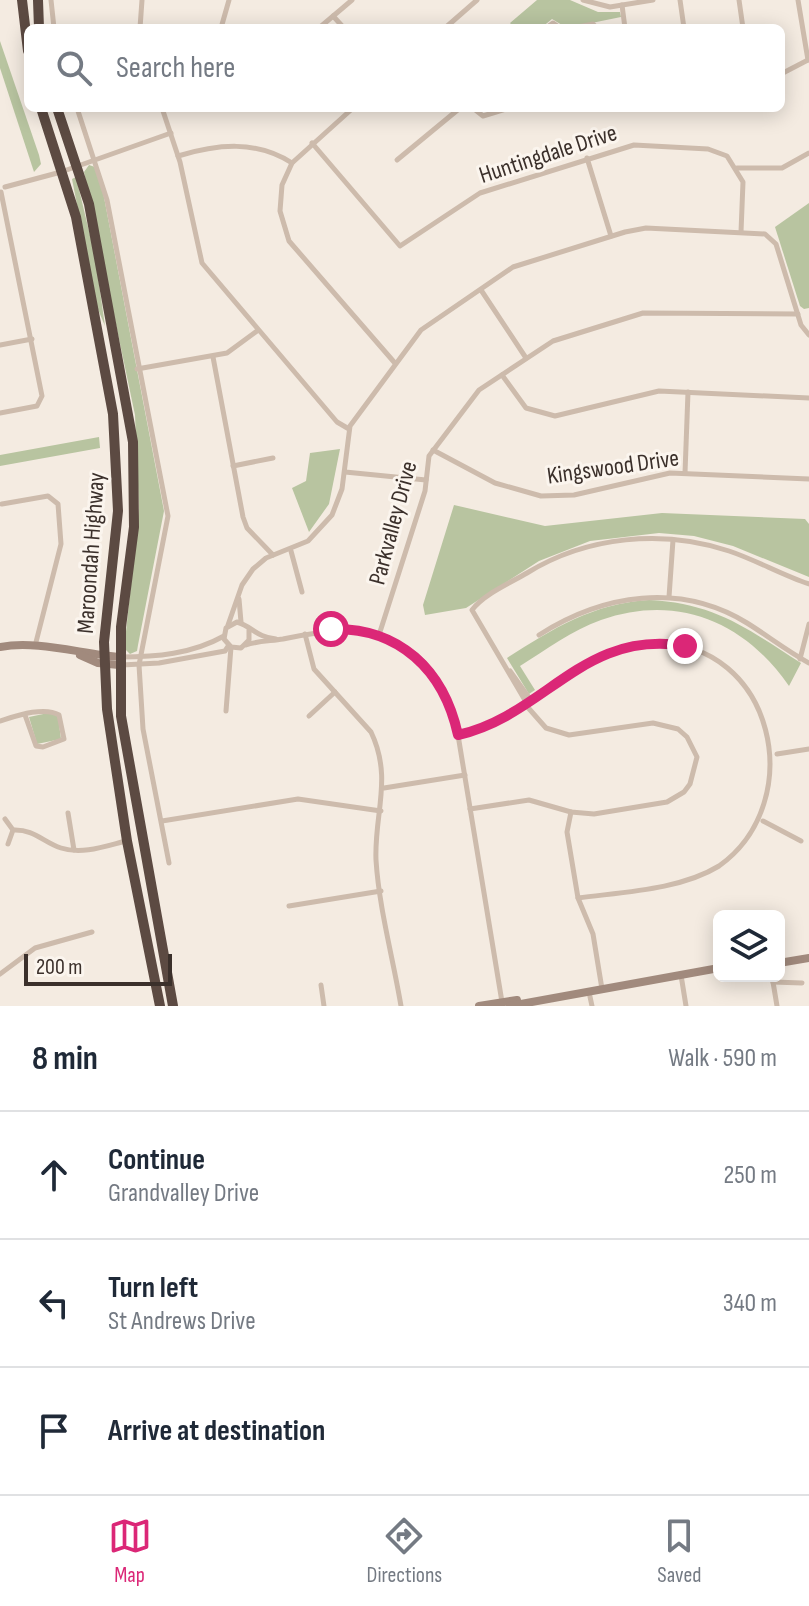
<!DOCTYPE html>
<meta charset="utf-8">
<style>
body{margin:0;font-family:"Sofia Sans Condensed",sans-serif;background:#f2f2f3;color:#1f2937}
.controls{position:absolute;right:24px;bottom:24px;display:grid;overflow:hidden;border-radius:12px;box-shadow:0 4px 20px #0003}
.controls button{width:72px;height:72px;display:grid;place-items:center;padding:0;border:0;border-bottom:2px solid #e0e1e3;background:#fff;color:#1f2937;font:40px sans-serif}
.scale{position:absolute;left:24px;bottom:20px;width:148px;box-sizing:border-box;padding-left:8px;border:4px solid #3b302b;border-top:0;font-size:22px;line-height:28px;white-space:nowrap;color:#3b302b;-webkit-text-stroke:6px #fbf5ee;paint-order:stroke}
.stop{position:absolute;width:24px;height:24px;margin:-18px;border:6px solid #db2777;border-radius:50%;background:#fff}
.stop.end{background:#db2777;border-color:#fff;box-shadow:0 2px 8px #0008}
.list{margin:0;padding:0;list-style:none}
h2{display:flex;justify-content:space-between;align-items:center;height:104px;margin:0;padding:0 32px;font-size:34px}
h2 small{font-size:26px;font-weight:400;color:#747a83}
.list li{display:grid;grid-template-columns:52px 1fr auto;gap:24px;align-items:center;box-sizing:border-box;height:128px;padding:0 32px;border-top:2px solid #e0e1e3}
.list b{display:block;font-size:30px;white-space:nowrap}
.list p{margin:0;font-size:26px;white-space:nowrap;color:#747a83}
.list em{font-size:26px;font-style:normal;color:#747a83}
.icon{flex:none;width:44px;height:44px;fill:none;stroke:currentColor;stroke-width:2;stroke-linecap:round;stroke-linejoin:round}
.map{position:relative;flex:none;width:809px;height:1006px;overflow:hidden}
.search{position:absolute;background:#fff;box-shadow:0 4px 20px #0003;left:24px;right:24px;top:24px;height:88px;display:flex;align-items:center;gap:20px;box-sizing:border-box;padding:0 28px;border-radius:12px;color:#747a83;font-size:30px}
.sheet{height:488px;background:#fff}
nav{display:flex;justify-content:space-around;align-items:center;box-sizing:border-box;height:112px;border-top:2px solid #e0e1e3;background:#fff;font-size:22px;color:#747a83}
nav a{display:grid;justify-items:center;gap:4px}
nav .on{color:#db2777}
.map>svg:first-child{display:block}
.green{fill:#b8c4a0}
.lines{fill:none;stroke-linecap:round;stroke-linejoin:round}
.street{stroke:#cdbbac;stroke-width:5}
.secondary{stroke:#a18a7d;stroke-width:8}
.highway{stroke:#5c4a42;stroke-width:10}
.route{stroke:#db2777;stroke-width:10}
.labels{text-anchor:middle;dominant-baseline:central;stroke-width:6;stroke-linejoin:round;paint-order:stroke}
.street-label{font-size:24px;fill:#3b302b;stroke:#fbf5ee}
</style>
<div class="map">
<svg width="809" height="1006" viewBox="0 0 809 1006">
<rect width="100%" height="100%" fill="#f4ebe1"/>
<g class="green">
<path d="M 537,0 L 570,0 L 598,12 L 620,12 L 621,17 L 567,28 L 552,19 L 541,28 L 514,28 L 510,23 Z"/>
<path d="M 0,41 L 39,155 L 41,164 L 34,172 L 0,68 Z"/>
<path d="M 89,165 L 95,167 L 103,192 L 164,511 L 138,645 L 137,651 L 130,654 L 125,649 L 125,641 L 139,509 L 135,415 L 84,172 Z"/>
<path d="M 76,177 L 95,256 L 105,326 L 97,307 L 72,179 Z"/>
<path d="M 809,203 L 809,308 L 804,309 L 800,306 L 775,227 Z"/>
<path d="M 99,437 L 100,448 L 0,466 L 0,455 Z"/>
<path d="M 340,449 L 329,504 L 309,532 L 292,488 L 306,481 L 310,453 Z"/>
<path d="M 454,505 L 545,526 L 662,513 L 805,519 L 809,524 L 809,577 L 733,546 L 694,536 L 659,533 L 590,541 L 539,561 L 466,608 L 425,615 L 423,605 Z"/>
<path d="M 649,600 C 715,603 748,629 801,663 L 789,686 C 745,622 677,593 601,620 C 572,630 546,650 520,666 L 535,690 L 529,694 L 507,658 C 552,629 594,603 649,600 Z"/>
<path d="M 48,713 L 58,716 L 61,739 L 37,744 L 29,717 Z"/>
</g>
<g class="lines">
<g class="street">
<path d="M 51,0 L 54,28"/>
<path d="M 583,0 L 610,7 L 653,0"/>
<path d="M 680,0 L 684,28"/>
<path d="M 739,0 L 743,28"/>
<path d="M 798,0 L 808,60"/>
<path d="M 622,5 L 625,28"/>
<path d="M 333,16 L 344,28"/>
<path d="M 140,28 L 142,0"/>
<path d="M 221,28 L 229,0"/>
<path d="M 319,28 L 352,0"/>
<path d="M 445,28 L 477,0"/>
<path d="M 546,28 L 553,23 L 560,28"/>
<path d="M 573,28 L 593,24 L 597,28"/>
<path d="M 781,74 L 808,60"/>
<path d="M 77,108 L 107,200 L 168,516 L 139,665 L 143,729 L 169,863"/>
<path d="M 162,108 L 180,162 L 202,263 L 337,422 L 349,429"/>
<path d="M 353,108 L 292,163 L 282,185 L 280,211 L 289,241 L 394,362"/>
<path d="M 473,108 L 483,116 L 509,108"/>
<path d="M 312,143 L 400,246 L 480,193 L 634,145 L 708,149 L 727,156 L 743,182 L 741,232"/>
<path d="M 178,156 C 218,144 256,140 292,163"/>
<path d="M 587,158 L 611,236"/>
<path d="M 397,160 L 460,108"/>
<path d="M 737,168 L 782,168 L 809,153"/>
<path d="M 5,187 L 61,172 L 171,133"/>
<path d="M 481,290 L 526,358"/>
<path d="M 0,345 L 32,339"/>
<path d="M 213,357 L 243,517 L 247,528 L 273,555"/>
<path d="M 137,369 L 227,353 L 257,331"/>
<path d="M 502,375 L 526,408 L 555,416 L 659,391 L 809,398"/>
<path d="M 0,413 L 37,406 L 42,396 L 1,192"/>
<path d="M 433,450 L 495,483 L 541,496 L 574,495 L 670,473 L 809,479"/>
<path d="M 233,466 L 273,458"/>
<path d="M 345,472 L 426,480"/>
<path d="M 685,473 L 688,392"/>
<path d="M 2,504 L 48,496 L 58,504 L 61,544 L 35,646"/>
<path d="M 291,551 L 302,592"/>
<path d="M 669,597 L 673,540"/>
<path d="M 239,599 L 241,622"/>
<path d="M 228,625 L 242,585 L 253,569 L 266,558 L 308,541 L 332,515 L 342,489 L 350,426 L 421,330 L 513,267 L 625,232 L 646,228 L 765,234 L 776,244 L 801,325 L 809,335"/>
<path d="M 249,630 L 249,640 L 241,648 L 231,647 L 224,639 L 226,628 L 237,622 C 253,627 256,637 276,639"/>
<path d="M 305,634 L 314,669 L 371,732 C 393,778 374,814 376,860 C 379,908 393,958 401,1006"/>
<path d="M 379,635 L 425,491 L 429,456 L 479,390 L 553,341 L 643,313 L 798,314"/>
<path d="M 539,635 C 603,594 680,582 747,623 C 768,636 787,651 809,663"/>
<path d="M 246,645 C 257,641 271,641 283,639 C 371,619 438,636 458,735 L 502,1002"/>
<path d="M 120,657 C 156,657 192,654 224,636"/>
<path d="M 800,659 L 809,624"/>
<path d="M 122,665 L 159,663 L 225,651 L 229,645"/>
<path d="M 510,671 L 530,699"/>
<path d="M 526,702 L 472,610 C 484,594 510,583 527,573 C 587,536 663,529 729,551 C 756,560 782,575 809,584"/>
<path d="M 226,711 L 231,647"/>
<path d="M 309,716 L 335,692"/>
<path d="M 0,721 C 16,716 44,706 59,715 L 64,739 L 43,747 L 36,746 L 25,715"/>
<path d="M 458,735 C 529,719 578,644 653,643 C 775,641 809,802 719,866 C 680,890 622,892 578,898"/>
<path d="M 777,754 L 809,749"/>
<path d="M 384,788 L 465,775"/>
<path d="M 470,809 L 529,800 L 571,812 L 594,814 L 667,802 L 684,792 L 690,784 L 697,757 L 687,737 L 678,729 L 653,723 L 569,735 L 546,728 L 524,703"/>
<path d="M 571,812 L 567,832 L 578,898 L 593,934 L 602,989"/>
<path d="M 68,813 L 74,850"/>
<path d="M 5,819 L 13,830"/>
<path d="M 162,821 L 298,799 L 381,811"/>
<path d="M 763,821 L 801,841"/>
<path d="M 8,844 L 13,830 C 34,829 43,842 61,848 C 82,855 106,846 126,841"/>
<path d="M 289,906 L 381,891"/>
<path d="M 0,974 L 35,948 L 92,932"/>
<path d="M 681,975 L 686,1006"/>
<path d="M 772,976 L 777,1006"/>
<path d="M 773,982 L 802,983"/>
<path d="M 321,985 L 324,1006"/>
<path d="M 589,992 L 592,1006"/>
</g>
<g class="secondary">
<path d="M 0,647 C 37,640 81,654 120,657"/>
<path d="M 80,655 L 98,663 L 119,665"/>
<path d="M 779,963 L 809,958"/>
<path d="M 479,1006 L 517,1000"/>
<path d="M 510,1006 L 719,968"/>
</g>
<g class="highway">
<path d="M 22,0 L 28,51"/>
<path d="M 38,0 L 39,28"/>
<path d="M 41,108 L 76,217 L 113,414 L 118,511 L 104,642 L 107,709 L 127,841 L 160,1006"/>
<path d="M 57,108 L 89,204 L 133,442 L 134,527 L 121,627 L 121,716 L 173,1006"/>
</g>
</g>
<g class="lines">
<path class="route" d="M 331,629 C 399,627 444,670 458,735 C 546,715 583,629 685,646"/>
</g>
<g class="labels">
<g class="street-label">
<text transform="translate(548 154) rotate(-18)">Huntingdale Drive</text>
<text transform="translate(613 467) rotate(-8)">Kingswood Drive</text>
<text transform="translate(393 523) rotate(-75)">Parkvalley Drive</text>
<text transform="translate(91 553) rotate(-86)">Maroondah Highway</text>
</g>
</g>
</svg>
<div class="controls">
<button><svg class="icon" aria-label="layers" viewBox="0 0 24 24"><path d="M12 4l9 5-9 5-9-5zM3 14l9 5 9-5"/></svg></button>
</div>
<div class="scale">200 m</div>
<div class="stop" style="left:331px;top:629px"></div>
<div class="stop end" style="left:685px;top:646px"></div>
<div class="search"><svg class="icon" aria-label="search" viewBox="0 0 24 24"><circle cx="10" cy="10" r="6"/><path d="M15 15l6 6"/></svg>Search here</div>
</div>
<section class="sheet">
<h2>8 min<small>Walk · 590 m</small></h2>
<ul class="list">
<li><svg class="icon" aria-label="ahead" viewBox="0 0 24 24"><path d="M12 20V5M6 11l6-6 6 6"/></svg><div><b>Continue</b><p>Grandvalley Drive</p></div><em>250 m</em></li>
<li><svg class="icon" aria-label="left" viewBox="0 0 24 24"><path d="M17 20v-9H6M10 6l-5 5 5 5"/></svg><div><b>Turn left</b><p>St Andrews Drive</p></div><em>340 m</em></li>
<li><svg class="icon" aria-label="arrive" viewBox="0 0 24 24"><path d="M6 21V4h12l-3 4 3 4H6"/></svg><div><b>Arrive at destination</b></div></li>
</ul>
</section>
<nav>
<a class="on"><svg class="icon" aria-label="map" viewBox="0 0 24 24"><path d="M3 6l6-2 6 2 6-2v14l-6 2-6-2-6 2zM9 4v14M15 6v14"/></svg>Map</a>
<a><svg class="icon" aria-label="directions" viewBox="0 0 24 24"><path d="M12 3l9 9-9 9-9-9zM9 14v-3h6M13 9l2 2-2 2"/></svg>Directions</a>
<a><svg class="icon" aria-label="saved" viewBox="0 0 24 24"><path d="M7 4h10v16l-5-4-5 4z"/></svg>Saved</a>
</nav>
